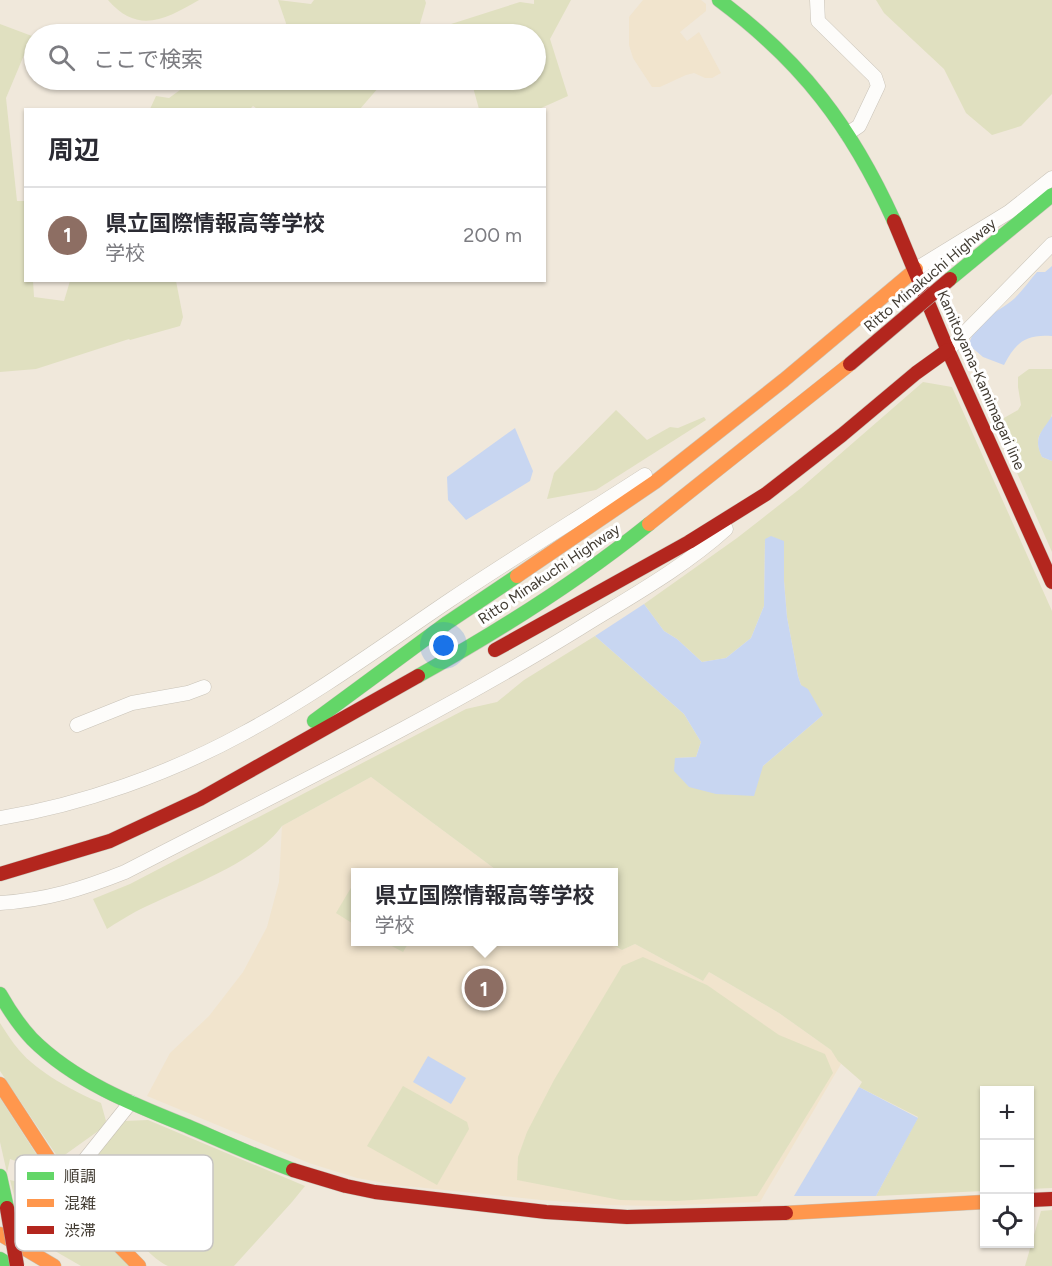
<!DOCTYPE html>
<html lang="ja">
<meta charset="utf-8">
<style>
body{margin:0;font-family:Figtree,"Noto Sans JP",sans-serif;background:#f2f2f3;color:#2b2b33}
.controls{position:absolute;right:18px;bottom:18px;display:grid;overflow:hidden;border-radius:0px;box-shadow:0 2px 4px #0004}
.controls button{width:54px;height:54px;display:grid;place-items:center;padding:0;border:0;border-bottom:2px solid #e1e1e2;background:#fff;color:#2b2b33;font:30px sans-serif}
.you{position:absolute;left:444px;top:646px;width:21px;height:21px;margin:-15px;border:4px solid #fff;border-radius:50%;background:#1a73e8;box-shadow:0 0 0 9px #1a73e833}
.badge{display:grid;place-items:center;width:39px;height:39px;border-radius:50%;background:#7e786d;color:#fff;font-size:20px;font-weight:700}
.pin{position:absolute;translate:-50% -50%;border:3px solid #fff;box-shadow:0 2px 6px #0006}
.popup{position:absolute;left:351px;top:868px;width:267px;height:78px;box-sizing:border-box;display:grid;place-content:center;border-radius:0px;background:#fff;filter:drop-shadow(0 2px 4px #0005);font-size:20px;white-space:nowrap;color:#7c7c81}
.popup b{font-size:22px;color:#2b2b33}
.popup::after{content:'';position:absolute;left:50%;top:100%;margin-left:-12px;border:12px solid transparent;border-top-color:#fff}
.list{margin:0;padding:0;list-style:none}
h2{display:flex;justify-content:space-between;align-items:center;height:78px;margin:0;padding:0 24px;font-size:26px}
h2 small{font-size:20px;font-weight:400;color:#7c7c81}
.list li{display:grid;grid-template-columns:39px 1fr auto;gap:18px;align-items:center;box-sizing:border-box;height:96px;padding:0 24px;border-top:2px solid #e1e1e2}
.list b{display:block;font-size:22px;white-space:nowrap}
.list p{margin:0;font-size:20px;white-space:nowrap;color:#7c7c81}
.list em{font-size:20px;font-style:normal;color:#7c7c81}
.icon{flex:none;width:33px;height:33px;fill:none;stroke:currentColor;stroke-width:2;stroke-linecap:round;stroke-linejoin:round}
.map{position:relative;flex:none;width:1052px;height:1266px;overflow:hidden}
.search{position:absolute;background:#fff;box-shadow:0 2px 4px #0004;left:24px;top:24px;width:522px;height:66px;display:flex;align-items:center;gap:15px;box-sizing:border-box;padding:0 21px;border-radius:33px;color:#7c7c81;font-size:22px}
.panel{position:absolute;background:#fff;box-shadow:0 2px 4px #0004;left:24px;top:108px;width:522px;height:174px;border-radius:0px}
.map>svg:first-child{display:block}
.built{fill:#f1e4cd}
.green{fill:#e0e0c0}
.water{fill:#c8d6f1}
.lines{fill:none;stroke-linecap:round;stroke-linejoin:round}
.street-casing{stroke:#c9c3b8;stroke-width:15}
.fast-casing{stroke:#c9c3b8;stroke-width:15}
.slow-casing{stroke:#c9c3b8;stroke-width:15}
.jam-casing{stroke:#c9c3b8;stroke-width:15}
.street{stroke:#fdfcfa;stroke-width:14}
.fast{stroke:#63d668;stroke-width:14}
.slow{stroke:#ff974d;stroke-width:14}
.jam{stroke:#b3261e;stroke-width:14}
.jam-bridge-casing{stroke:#b8aaa4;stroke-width:15;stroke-linecap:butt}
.jam-bridge{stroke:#b3261e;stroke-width:14}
.labels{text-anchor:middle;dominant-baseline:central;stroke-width:6;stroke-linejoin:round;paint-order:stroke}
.street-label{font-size:15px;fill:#413b32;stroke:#fff}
.key{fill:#fff;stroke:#c6c4c2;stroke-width:1.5}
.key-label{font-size:16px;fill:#413b32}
</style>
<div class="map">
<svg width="1052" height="1266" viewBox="0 0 1052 1266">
<rect width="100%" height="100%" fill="#f0e8db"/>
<g class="built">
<path d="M 643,0 L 701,0 L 706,4 L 706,11 L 680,32 L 687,41 L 699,32 L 721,73 L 712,78 L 705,78 L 694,73 L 686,75 L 660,87 L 652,87 L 633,58 L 629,45 L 629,17 Z"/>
<path d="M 371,777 L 499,872 L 355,872 L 355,942 L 607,942 L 622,950 L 635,944 L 703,981 L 709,972 L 779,1013 L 831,1050 L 841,1064 L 760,1202 L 653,1206 L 607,1205 L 541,1200 L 396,1185 L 357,1178 L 309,1163 L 147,1096 L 170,1053 L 209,1016 L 243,972 L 267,927 L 279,882 L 282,826 Z"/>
</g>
<g class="green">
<path d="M 108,0 L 199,0 C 166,19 138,35 108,0 Z"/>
<path d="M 278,0 L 311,4 L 314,0 L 425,0 L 426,3 L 417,34 L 277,34 L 288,29 Z"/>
<path d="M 534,0 L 571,0 L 550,39 L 568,96 L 539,109 L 479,109 L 471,80 L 536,80 L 536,34 L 452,34 L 448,25 L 520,2 L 534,4 Z"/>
<path d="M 876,0 L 1052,0 L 1052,94 L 1021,126 L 992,135 L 966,113 L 944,69 L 884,13 Z"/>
<path d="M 0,24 L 32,36 L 6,98 L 17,201 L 25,201 L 26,280 L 33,281 L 34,297 L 64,301 L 70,281 L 176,281 L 183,317 L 180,326 L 130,340 L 129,339 L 36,369 L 0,372 Z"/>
<path d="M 194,80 L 385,80 L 360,109 L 259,110 L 253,106 L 249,110 L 150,109 L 156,96 L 169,98 Z"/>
<path d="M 1029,369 L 1052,369 C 1052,383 1052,399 1052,413 C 1049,434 1030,429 1042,457 L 1052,461 L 1052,552 L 995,423 L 1018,410 L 1021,405 L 1018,387 L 1018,377 Z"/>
<path d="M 923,382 L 952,387 L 1052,611 L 1052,1188 L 1030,1189 L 1030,1090 L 984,1090 L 984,1191 L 876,1196 L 918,1117 L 859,1087 L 862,1082 L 838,1061 L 831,1050 L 779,1013 L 709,972 L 703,981 L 635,944 L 622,950 L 607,942 L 613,942 L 613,872 L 499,872 L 371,777 L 282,826 C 254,865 178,890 135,912 C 126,917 116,923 107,929 L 93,899 L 130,884 L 466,709 L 497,702 L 524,680 L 595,636 L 684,714 L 701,742 L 696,757 L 675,758 L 763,766 L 823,715 L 801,685 L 798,676 L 787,617 L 784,581 L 765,539 L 764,606 L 751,638 L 726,658 L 702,662 L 677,639 L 664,631 L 644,604 L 737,538 L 801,488 Z"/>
<path d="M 616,410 L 647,440 L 670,427 L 678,428 L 704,417 L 706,420 L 596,490 L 547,499 L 554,473 Z"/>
<path d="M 355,881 L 355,925 L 336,913 Z"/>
<path d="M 384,942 L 409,942 L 403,952 Z"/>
<path d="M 643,957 L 707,985 L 779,1035 L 825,1054 L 833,1073 L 757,1196 L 677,1201 L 620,1200 L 517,1180 L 518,1157 L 527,1132 L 554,1080 L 622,966 Z"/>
<path d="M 0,1023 C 6,1032 12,1042 19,1050 C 37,1072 75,1092 101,1103 L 106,1121 L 101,1129 L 59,1159 L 0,1071 Z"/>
<path d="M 403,1086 L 467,1122 L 469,1129 L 437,1185 L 367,1146 Z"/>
<path d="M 0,1098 L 42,1163 L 24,1164 L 10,1159 L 7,1173 L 0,1142 Z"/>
<path d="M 148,1120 L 305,1186 L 292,1202 L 234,1266 C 222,1266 177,1266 168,1266 C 146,1257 103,1202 100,1179 L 102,1178 C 99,1173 94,1166 95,1160 C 97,1150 117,1129 124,1121 Z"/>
<path d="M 71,1175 L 86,1177 L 104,1212 L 127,1243 L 132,1266 L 81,1266 L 29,1236 L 22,1227 L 10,1180 L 23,1183 L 25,1180 L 54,1180 Z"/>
<path d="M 1052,1210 L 1052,1266 L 1025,1266 L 1041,1211 Z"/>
</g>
<g class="water">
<path d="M 1052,266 L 1052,336 C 1026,334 1016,342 1004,365 L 983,357 L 969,345 C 975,319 998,313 1015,298 C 1023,290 1030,280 1037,272 L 1045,272 Z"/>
<path d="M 1052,416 L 1052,461 L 1042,457 C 1033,437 1041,433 1052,416 Z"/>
<path d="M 515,428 L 533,471 L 530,481 L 466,520 L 448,500 L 447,477 Z"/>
<path d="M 771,536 L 784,541 L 784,581 L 787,617 L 798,676 L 801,685 L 808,689 L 823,715 L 763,766 L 754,796 L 716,794 L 689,787 L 674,771 L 675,758 L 696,757 L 701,742 L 684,714 L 595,636 L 644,604 L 664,631 L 677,639 L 702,662 L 726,658 L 751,638 L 764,606 L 765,539 Z"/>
<path d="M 428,1056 L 466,1078 L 451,1104 L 413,1082 Z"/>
<path d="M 859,1087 L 918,1118 L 876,1196 L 794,1196 Z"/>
</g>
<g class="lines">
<defs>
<g id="street">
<path d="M 817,0 L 818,21 L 875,77 L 878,86 L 859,126 L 847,134"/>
<path d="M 916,269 L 1009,212 L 1052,178"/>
<path d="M 948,350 L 1052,244"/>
<path d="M 77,725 L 132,703 L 188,693 L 204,687"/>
<path d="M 0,818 C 82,805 171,773 244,733 C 315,695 382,646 450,600 C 514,557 580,517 645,475"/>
<path d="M 0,903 C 47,900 82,889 125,872 C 278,793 434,718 580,628 C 630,597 683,568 726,529"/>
<path d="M 83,1162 L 131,1102"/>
</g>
<g id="fast">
<path d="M 719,0 C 802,62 851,126 894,221"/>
<path d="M 950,279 L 1052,195"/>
<path d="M 418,676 C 499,631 577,582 649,524"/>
<path d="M 314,721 L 447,623 L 517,576"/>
<path d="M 0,994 C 9,1010 19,1025 32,1039 C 74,1081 132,1104 187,1126 C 222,1141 257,1157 293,1170"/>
<path d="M 0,1176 L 7,1208"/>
<path d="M 0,1259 L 11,1266"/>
</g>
<g id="slow">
<path d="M 649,524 L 850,364"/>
<path d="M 517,576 L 655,482 L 784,380 L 916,269"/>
<path d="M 0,1084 L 69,1190 L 92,1218 L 139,1266"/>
<path d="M 786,1213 L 984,1202"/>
<path d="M 0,1234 L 54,1266"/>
</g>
<g id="jam">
<path d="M 894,221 L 946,346 L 1052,582"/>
<path d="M 495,650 L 689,542 L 766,494 L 842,435 L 916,373 L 948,350"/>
<path d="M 0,874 L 110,841 L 200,799 L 418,676"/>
<path d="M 293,1170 L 346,1186 L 375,1192 L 546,1212 L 627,1217 L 786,1213"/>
<path d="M 1030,1200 L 1052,1199"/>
</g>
</defs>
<use href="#street" class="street-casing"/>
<use href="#fast" class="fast-casing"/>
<use href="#slow" class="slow-casing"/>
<use href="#jam" class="jam-casing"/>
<use href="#street" class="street"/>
<use href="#fast" class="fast"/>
<use href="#slow" class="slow"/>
<use href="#jam" class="jam"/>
<defs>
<g id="jam-bridge">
<path d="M 850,364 L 950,279"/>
<path d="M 7,1208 L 17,1266"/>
</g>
</defs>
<use href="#jam-bridge" class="jam-bridge-casing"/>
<use href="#jam-bridge" class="jam-bridge"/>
</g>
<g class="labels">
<g class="street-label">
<text transform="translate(930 275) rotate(-40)">Ritto Minakuchi Highway</text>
<text transform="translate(981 380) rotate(66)">Kamitoyama-Kamimagari line</text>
<text transform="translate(549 574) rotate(-34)">Ritto Minakuchi Highway</text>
</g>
</g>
<rect x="15" y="1155" width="198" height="96" rx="9" class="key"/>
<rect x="27" y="1172" width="27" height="8" fill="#63d668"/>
<rect x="27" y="1199" width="27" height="8" fill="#ff974d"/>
<rect x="27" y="1226" width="27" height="8" fill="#b3261e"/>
<g class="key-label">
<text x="64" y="1182">順調</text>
<text x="64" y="1209">混雑</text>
<text x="64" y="1236">渋滞</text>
</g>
</svg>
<div class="controls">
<button>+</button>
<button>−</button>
<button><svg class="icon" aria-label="locate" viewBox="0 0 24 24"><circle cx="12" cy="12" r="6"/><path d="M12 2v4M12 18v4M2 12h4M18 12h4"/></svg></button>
</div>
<div class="you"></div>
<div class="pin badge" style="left:484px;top:988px;background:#8d6e63">1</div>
<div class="popup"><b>県立国際情報高等学校</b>学校</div>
<div class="search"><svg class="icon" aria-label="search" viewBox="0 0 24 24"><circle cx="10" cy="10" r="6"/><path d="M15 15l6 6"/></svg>ここで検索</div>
<section class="panel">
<h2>周辺<small></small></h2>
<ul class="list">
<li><span class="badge" style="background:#8d6e63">1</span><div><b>県立国際情報高等学校</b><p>学校</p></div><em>200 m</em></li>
</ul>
</section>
</div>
